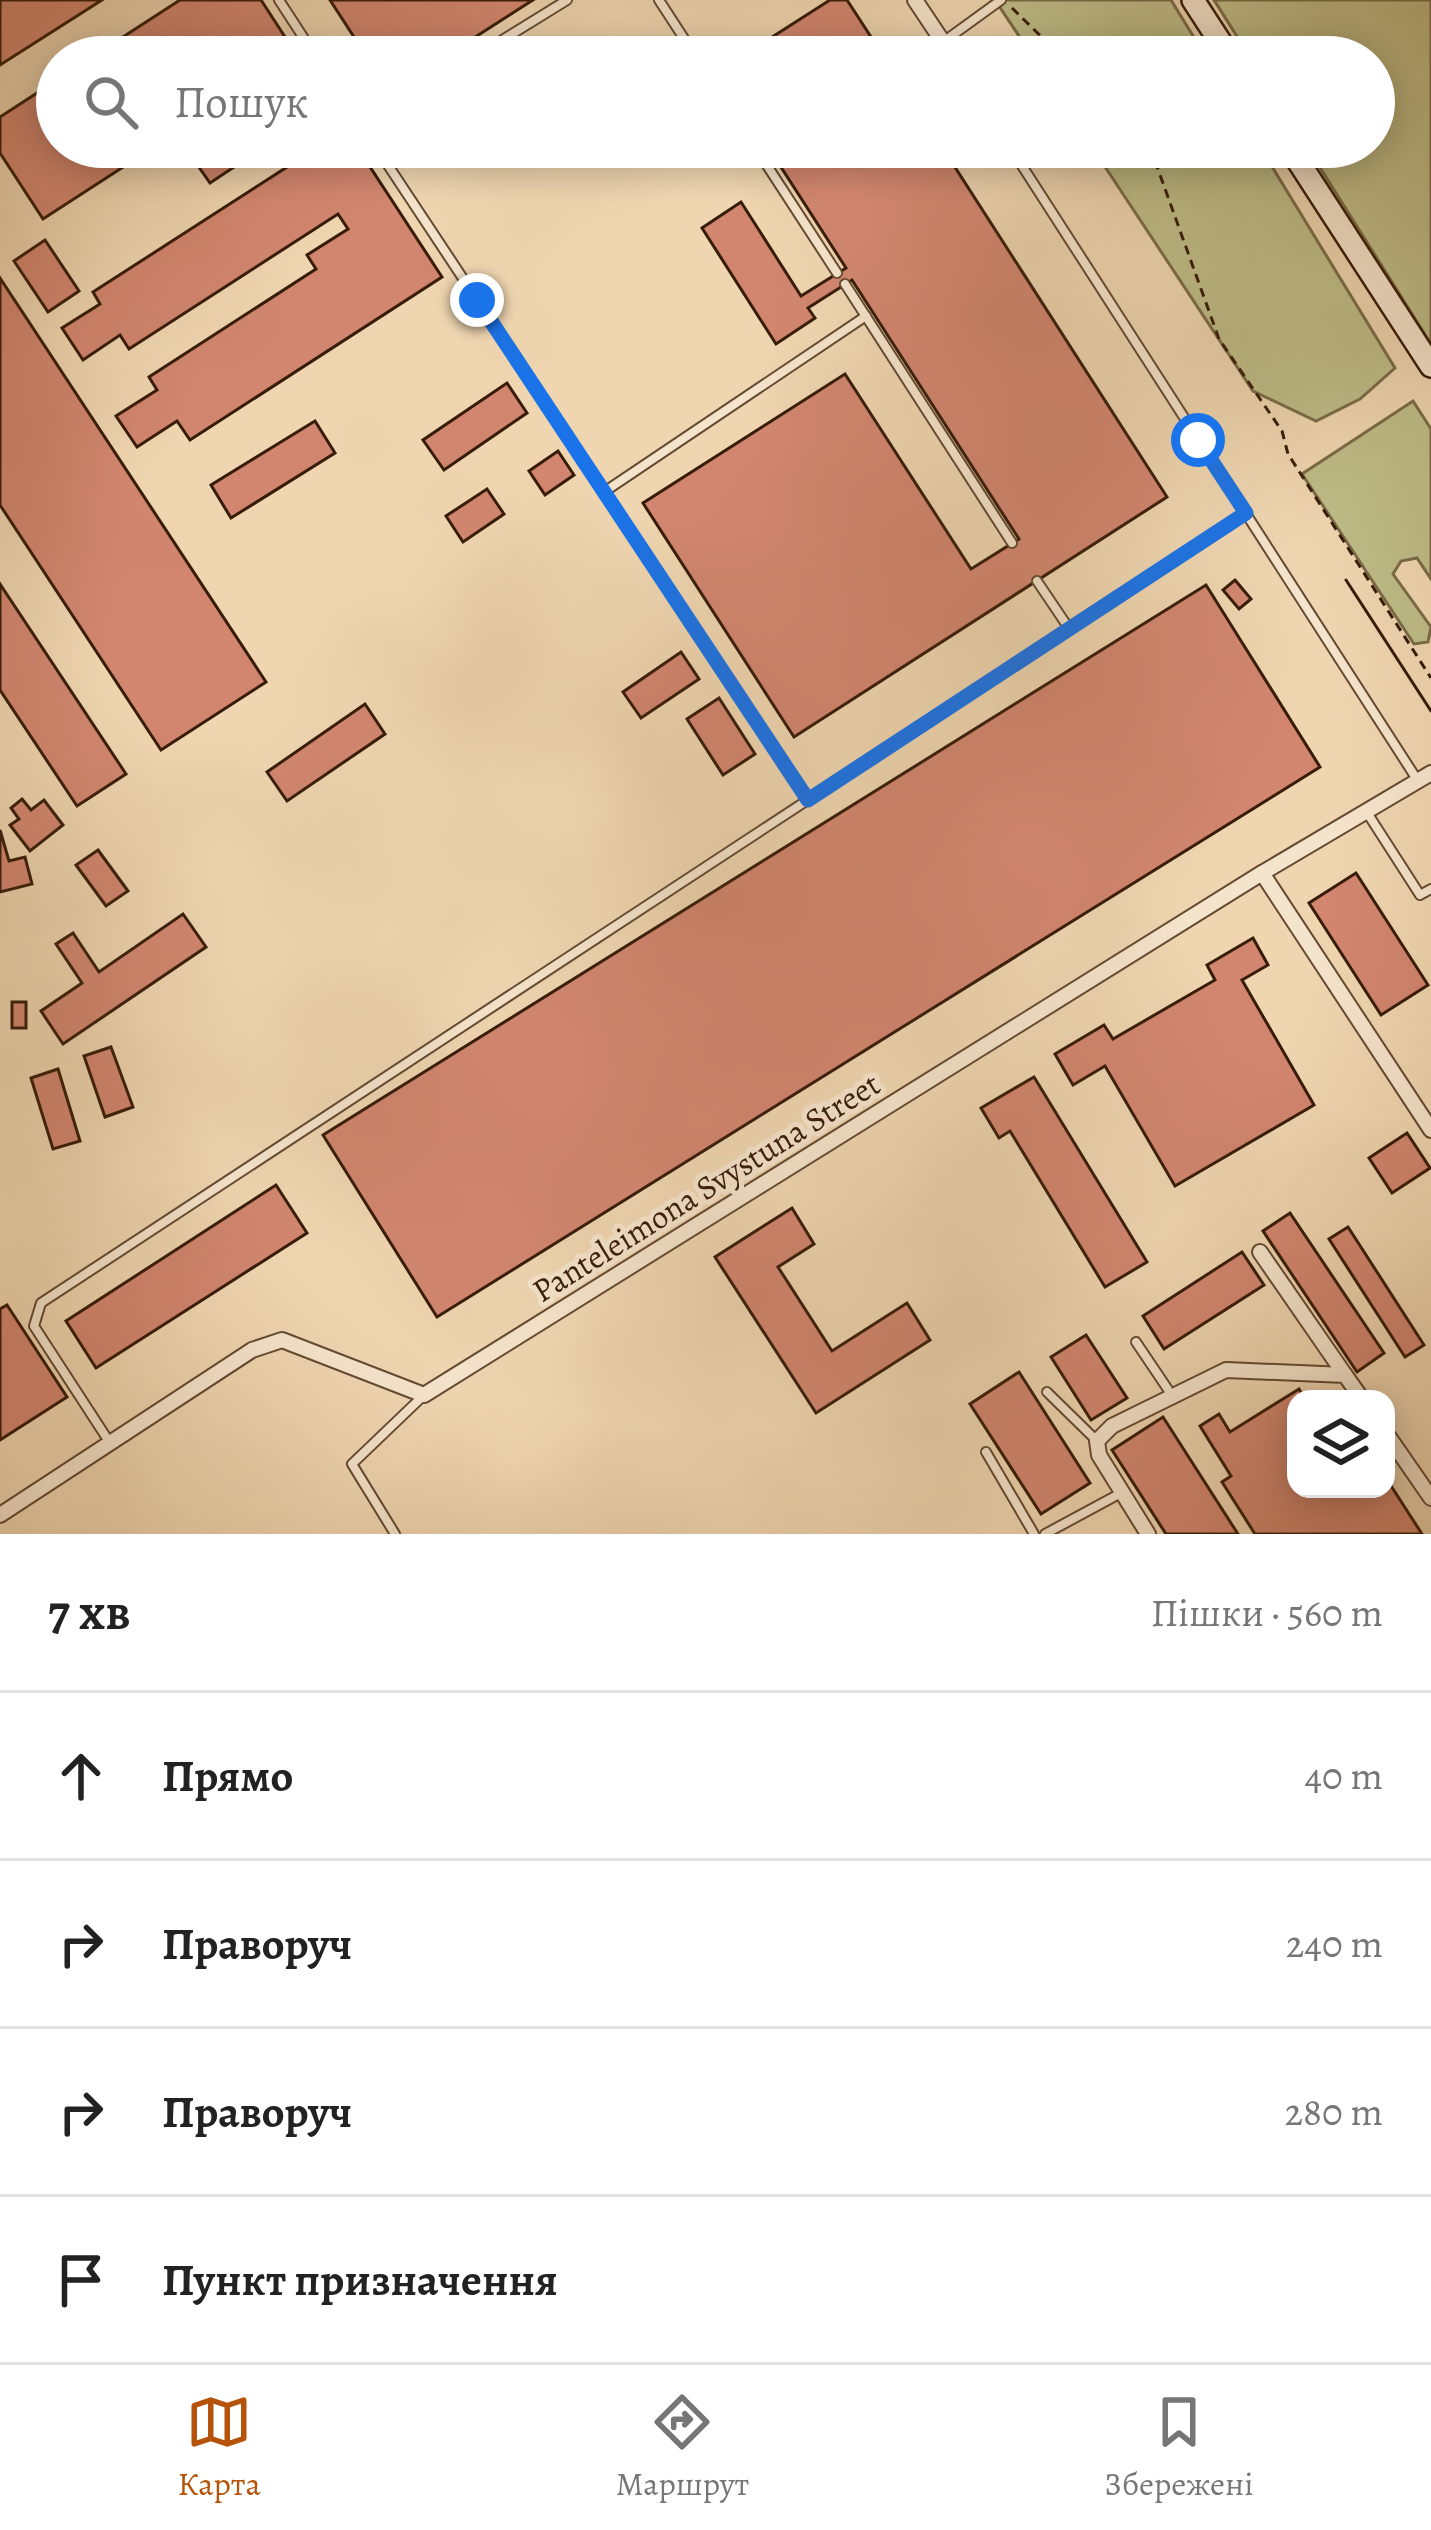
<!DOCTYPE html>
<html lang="uk">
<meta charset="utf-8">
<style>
body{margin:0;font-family:Alegreya,serif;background:#f2f2f2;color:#222}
.controls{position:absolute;right:36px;bottom:36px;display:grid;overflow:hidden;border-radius:24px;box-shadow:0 6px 30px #0003}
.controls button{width:108px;height:108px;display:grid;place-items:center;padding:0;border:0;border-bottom:3px solid #e0e0e0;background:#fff;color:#222;font:60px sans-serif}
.stop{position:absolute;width:36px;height:36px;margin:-27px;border:9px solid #1a73e8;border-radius:50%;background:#fff}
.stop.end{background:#1a73e8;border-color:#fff;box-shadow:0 3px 12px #0008}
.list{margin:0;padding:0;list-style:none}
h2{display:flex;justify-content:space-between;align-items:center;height:156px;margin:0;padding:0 48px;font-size:51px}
h2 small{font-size:39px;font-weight:400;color:#767676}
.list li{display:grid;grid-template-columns:78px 1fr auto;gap:36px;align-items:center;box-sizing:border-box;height:168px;padding:0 48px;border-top:3px solid #e0e0e0}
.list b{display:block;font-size:45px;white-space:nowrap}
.list em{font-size:39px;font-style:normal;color:#767676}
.icon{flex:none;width:66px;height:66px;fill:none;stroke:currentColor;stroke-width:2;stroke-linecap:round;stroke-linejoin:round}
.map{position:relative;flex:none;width:1431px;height:1534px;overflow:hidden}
.search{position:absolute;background:#fff;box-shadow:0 6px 30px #0003;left:36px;right:36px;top:36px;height:132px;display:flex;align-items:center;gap:30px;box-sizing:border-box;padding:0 42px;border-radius:66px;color:#767676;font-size:45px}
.sheet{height:828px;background:#fff}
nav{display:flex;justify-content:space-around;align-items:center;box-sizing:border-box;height:168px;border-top:3px solid #e0e0e0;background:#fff;font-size:33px;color:#767676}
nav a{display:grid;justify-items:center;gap:6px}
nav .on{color:#b45309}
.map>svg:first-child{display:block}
.green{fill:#bebd88;stroke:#7a6c48;stroke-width:3}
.building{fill:#d28670;stroke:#371c08;stroke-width:3}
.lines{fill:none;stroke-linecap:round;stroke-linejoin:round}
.service-casing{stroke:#654a32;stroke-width:12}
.minor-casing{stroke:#654a32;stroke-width:18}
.secondary-casing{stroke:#371c08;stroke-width:26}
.path{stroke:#371c08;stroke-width:3;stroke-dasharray:9 6;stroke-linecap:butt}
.service{stroke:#f5e4cc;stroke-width:8}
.minor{stroke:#f5e4cc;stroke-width:14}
.secondary{stroke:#f5e4cc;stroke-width:21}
.tram{stroke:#371c08;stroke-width:3}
.route{stroke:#1a73e8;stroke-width:15}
.labels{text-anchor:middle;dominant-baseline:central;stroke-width:10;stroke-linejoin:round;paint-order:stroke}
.street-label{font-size:33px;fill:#371c08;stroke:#f5e4cc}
</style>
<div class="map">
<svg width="1431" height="1534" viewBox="0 0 1431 1534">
<rect width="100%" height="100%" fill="#efd6b1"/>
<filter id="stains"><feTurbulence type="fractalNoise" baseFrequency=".00167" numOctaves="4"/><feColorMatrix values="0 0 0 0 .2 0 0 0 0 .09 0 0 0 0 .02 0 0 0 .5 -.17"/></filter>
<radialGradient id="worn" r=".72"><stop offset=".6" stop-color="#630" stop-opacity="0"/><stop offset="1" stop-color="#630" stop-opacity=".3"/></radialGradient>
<g class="green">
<path d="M 995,0 L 1171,0 L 1206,57 L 1033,57 Z"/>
<path d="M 1214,0 L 1431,0 L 1431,344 L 1307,147 L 1374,147 L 1374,57 L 1250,57 Z"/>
<path d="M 1092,147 L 1260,147 L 1395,368 L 1360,399 L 1316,421 L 1253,391 Z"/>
<path d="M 1413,401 L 1431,429 L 1431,579 L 1417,558 L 1401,561 L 1393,574 L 1431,627 L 1428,642 L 1414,644 L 1302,474 Z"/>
</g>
<g class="building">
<path d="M 0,0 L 102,0 L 0,65 Z"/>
<path d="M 180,0 L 261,0 L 298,57 L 92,57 Z"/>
<path d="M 330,0 L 533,0 L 444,57 L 367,57 Z"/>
<path d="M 830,0 L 847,0 L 884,57 L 741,57 Z"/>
<path d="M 57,80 L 57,147 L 154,147 L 43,219 L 0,153 L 0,117 Z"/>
<path d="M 198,147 L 251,147 L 255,153 L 210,183 L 189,153 Z"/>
<path d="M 294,147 L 357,147 L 442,277 L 190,440 L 177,421 L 137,447 L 116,416 L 157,390 L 149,377 L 316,269 L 307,255 L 348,229 L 338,214 L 129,349 L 120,335 L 83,360 L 62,328 L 100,304 L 93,292 L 301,158 Z"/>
<path d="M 768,147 L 942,147 L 1167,497 L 794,737 L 643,503 L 845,374 L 971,569 L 1019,539 L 852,280 L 808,308 L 815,318 L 776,344 L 702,228 L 741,202 L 801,296 L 846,268 Z"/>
<path d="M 45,240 L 79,291 L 48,312 L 14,261 Z"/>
<path d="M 0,278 L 266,682 L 161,750 L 0,505 Z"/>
<path d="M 507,383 L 527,413 L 444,470 L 423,440 Z"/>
<path d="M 315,421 L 335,453 L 231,518 L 211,485 Z"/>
<path d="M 558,451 L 574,475 L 545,495 L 529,471 Z"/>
<path d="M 487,489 L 504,514 L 463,542 L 446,516 Z"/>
<path d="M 1235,580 L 1251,599 L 1239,609 L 1223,590 Z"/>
<path d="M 0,584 L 126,774 L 77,806 L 0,690 Z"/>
<path d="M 1206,585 L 1320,767 L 437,1317 L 323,1135 Z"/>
<path d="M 681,652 L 699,679 L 641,718 L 623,692 Z"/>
<path d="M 719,698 L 755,754 L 723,775 L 687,719 Z"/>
<path d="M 365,704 L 385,734 L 287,801 L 267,772 Z"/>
<path d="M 22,799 L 31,810 L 44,800 L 63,825 L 30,851 L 10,825 L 19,819 L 11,808 Z"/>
<path d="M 0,830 L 9,861 L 25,857 L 32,884 L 0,892 Z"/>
<path d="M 98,850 L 128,891 L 106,906 L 76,865 Z"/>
<path d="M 1356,873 L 1428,985 L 1381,1015 L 1309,903 Z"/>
<path d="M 183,914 L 206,947 L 63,1044 L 41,1011 L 82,983 L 56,944 L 73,933 L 99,972 Z"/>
<path d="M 1253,938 L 1268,965 L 1242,980 L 1314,1105 L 1175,1186 L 1105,1066 L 1073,1085 L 1055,1054 L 1104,1025 L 1113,1039 L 1215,980 L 1207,965 Z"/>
<rect x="12" y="1002" width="14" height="26"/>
<path d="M 111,1047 L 133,1107 L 105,1117 L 84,1056 Z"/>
<path d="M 58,1069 L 80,1141 L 53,1149 L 31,1078 Z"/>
<path d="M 1034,1077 L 1147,1262 L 1105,1287 L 1010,1131 L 999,1138 L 981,1108 Z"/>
<path d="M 1407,1133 L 1430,1168 L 1392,1193 L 1369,1158 Z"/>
<path d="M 276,1185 L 307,1233 L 96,1368 L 66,1321 Z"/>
<path d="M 792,1208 L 814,1244 L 778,1267 L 832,1351 L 907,1303 L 930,1340 L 816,1413 L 715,1257 Z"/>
<path d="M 1290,1213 L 1384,1353 L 1357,1372 L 1263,1231 Z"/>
<path d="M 1348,1227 L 1424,1345 L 1405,1357 L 1329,1239 Z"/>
<path d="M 1242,1252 L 1264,1285 L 1164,1349 L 1143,1316 Z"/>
<path d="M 7,1305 L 67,1397 L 0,1440 L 0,1309 Z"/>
<path d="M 1086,1335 L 1127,1398 L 1091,1420 L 1051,1357 Z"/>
<path d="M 1019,1372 L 1090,1483 L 1041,1514 L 970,1404 Z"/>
<path d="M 1299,1389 L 1305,1399 L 1296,1399 L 1296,1489 L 1386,1489 L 1386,1478 L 1422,1534 L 1255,1534 L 1222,1482 L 1231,1476 L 1200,1426 L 1219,1414 L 1230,1432 Z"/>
<path d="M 1163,1417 L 1238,1534 L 1166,1534 L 1112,1450 Z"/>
</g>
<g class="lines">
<defs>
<g id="service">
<path d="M 279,0 L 316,57"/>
<path d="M 659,0 L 696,57"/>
<path d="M 475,57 L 567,0"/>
<path d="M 953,57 L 943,42 L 1001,0"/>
<path d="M 376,147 L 808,800"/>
<path d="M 755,147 L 837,273"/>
<path d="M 1010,147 L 1418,781"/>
<path d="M 845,284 L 1012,543"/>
<path d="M 604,492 L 866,316"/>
<path d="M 1037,581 L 1068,627"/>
<path d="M 1366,811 L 1420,895 L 1431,889"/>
<path d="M 1136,1342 L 1171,1394"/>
<path d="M 1047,1392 L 1096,1440"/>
<path d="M 110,1443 L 34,1326 L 41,1303 L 1245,513"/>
<path d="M 986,1452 L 1034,1534"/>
<path d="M 395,1534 L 352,1464 L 423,1396"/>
<path d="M 1045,1534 L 1121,1493"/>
</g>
<g id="minor">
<path d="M 915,0 L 943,42"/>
<path d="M 1262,873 L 1431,1130"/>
<path d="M 1260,1252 L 1345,1375"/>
<path d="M 1386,1433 L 1431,1498"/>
<path d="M 0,1515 L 252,1350 L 282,1340 L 424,1395 L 1262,873 L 1431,773"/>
<path d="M 1148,1534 L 1099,1455 L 1097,1441 L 1112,1426 L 1226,1370 L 1345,1375 L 1362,1399"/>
</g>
<g id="secondary">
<path d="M 1193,0 L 1230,57"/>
<path d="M 1289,147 L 1431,366"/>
</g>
</defs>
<use href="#service" class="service-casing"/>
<use href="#minor" class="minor-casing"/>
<use href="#secondary" class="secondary-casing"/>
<g class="path">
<path d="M 1012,8 L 1062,57"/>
<path d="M 1150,147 L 1219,339 L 1282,431 L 1288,454 L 1431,678"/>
</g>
<use href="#service" class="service"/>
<use href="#minor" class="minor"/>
<use href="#secondary" class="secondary"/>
<path class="tram" d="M 1346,580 L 1431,711"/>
</g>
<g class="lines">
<path class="route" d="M 477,300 L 808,800 L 1246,513 L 1198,440"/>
</g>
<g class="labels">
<g class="street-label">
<text transform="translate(706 1187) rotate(-32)">Panteleimona Svystuna Street</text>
</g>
</g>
<rect width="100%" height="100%" filter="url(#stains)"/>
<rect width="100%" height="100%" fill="url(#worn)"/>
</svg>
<div class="controls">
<button><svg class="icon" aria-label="layers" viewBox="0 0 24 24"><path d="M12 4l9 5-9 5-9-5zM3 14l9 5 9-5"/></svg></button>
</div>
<div class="stop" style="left:1198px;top:440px"></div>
<div class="stop end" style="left:477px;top:300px"></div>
<div class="search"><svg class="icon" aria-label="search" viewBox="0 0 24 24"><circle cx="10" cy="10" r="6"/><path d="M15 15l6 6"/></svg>Пошук</div>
</div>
<section class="sheet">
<h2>7 хв<small>Пішки · 560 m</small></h2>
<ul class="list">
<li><svg class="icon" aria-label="ahead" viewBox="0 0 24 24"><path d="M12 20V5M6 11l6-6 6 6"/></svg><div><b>Прямо</b></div><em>40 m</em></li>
<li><svg class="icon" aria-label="right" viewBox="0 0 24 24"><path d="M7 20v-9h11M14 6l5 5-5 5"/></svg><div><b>Праворуч</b></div><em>240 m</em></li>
<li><svg class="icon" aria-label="right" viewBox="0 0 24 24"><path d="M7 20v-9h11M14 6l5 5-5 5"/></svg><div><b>Праворуч</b></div><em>280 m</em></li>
<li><svg class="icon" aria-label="arrive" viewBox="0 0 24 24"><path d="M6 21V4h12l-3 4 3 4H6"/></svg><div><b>Пункт призначення</b></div></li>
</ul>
</section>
<nav>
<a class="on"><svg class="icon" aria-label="map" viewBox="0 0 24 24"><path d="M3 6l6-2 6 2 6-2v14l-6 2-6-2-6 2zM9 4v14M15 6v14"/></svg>Карта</a>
<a><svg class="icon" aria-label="directions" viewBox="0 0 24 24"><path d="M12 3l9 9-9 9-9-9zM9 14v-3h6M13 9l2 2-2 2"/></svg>Маршрут</a>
<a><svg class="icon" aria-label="saved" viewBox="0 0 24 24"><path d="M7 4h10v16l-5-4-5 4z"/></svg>Збережені</a>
</nav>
